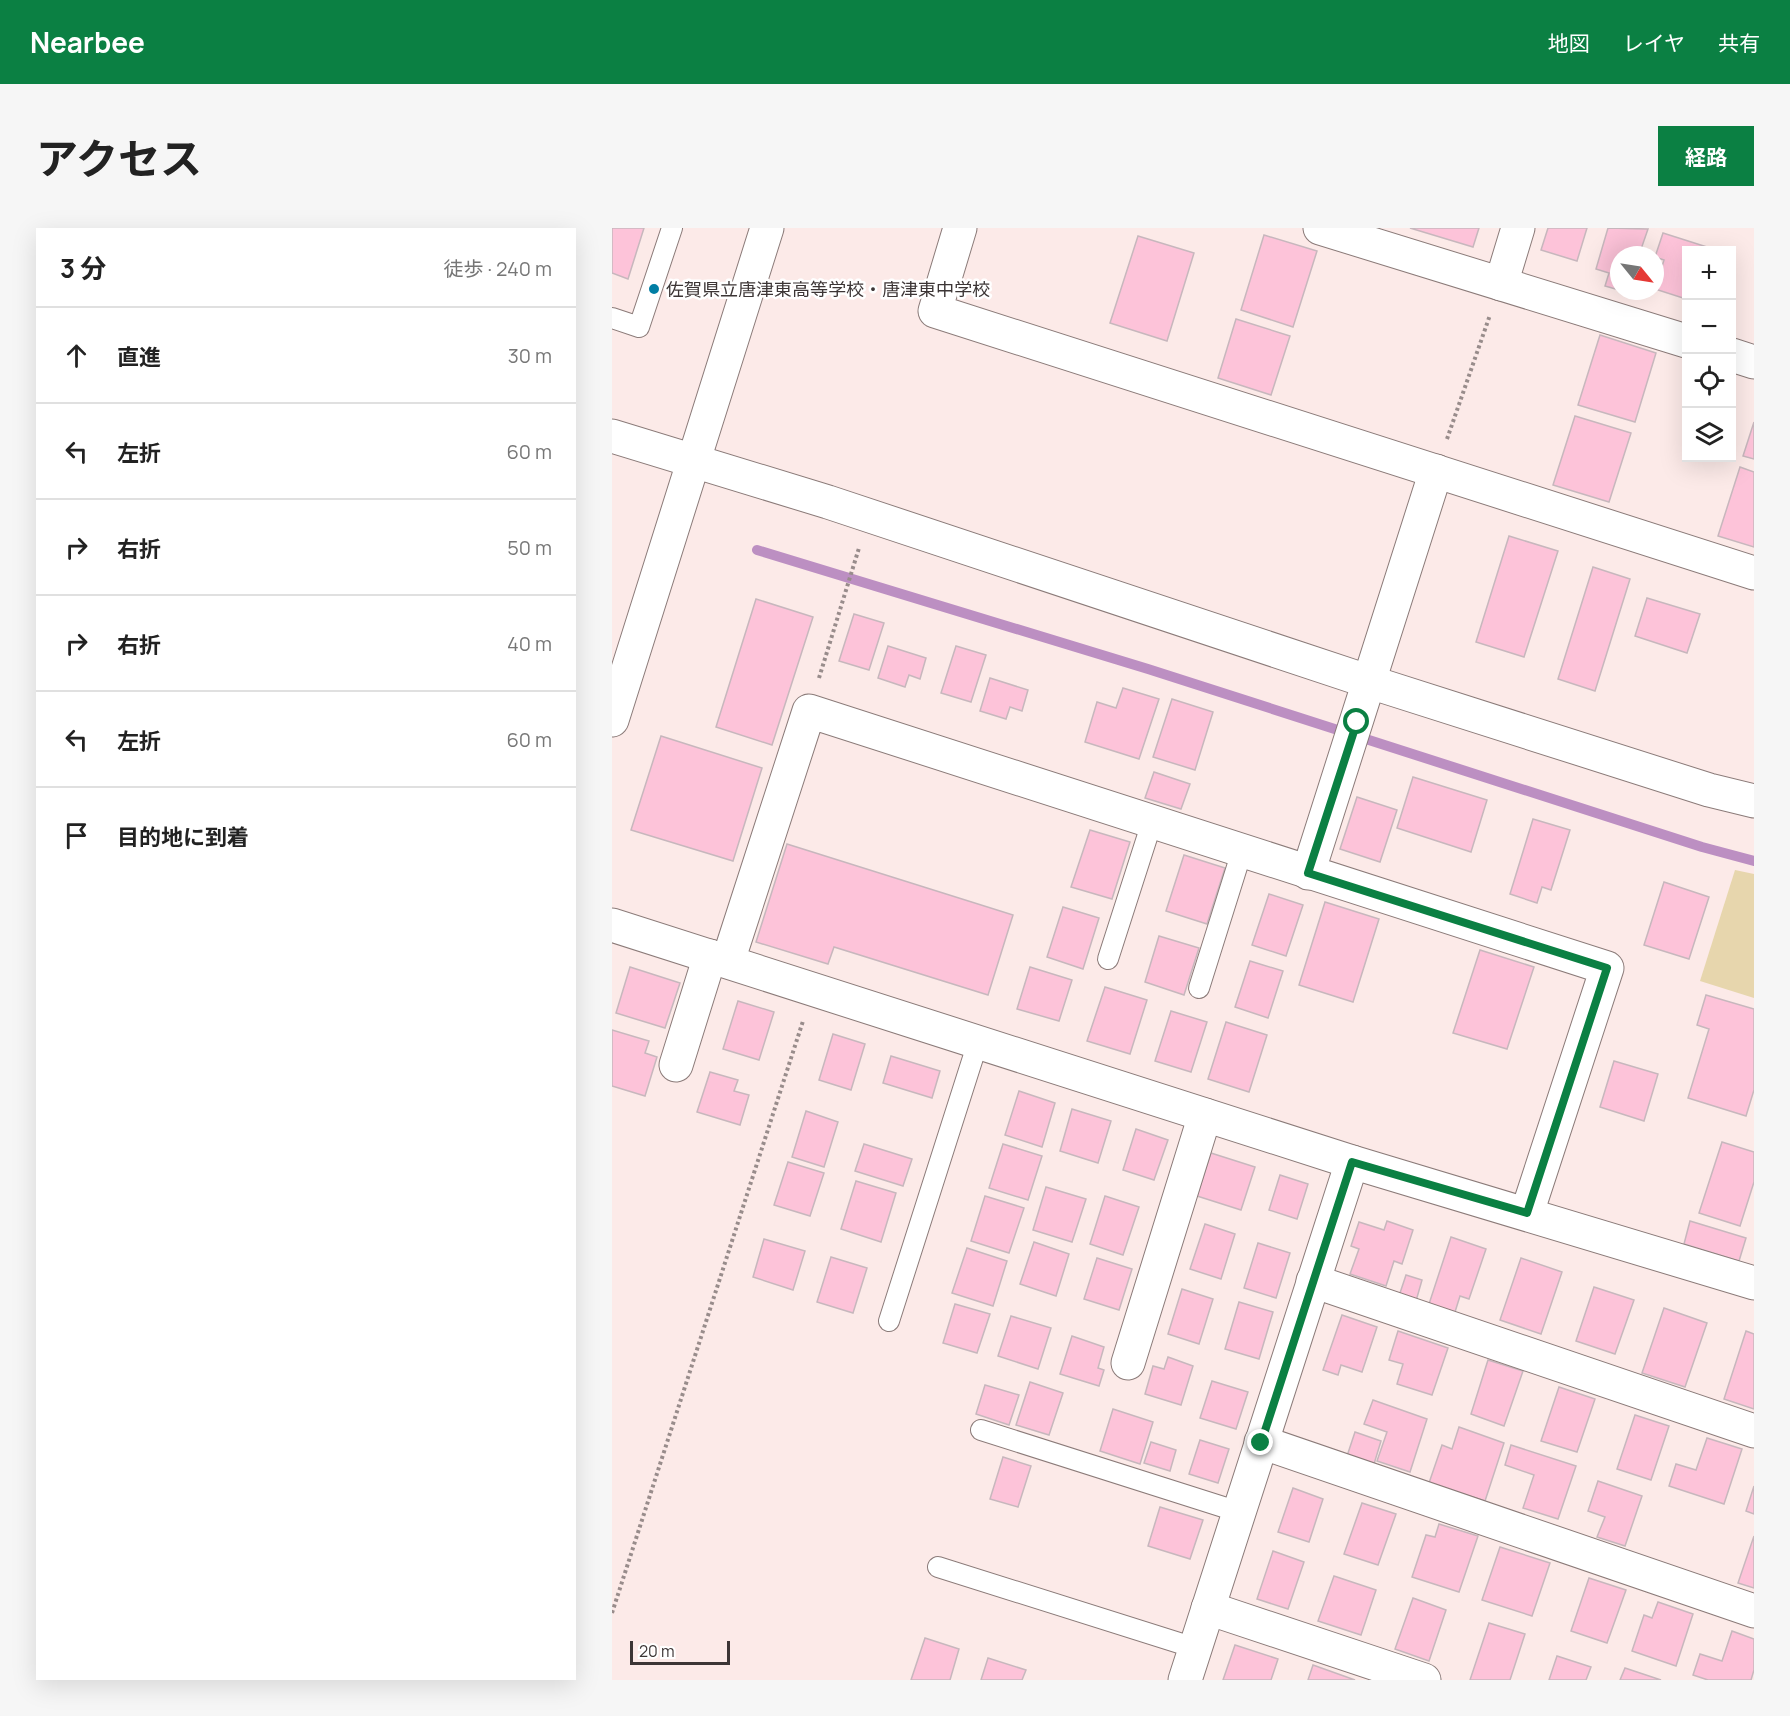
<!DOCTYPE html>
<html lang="ja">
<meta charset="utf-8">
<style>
body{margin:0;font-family:Manrope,"Noto Sans JP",sans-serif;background:#f6f6f6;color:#222}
.controls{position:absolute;right:18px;top:18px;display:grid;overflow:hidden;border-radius:0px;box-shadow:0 6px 24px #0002}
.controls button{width:54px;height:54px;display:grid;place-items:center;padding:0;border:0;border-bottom:2px solid #e0e0e0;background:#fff;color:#222;font:30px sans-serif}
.compass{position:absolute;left:998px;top:18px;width:54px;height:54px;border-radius:50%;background:#fff;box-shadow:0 6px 24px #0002;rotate:120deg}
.scale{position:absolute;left:18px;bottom:15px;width:100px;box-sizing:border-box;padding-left:6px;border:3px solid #3c3535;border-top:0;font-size:16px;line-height:21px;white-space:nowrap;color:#3c3535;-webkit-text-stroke:4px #fff;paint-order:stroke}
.stop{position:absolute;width:18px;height:18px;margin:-14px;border:4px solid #0b8043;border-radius:50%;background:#fff}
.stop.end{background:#0b8043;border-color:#fff;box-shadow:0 2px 6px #0008}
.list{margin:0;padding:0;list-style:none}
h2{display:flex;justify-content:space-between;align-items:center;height:78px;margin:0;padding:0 24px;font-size:26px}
h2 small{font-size:20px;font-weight:400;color:#767676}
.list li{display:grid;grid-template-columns:39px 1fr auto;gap:18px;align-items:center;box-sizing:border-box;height:96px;padding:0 24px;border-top:2px solid #e0e0e0}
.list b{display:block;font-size:22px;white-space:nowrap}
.list em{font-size:20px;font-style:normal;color:#767676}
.icon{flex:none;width:33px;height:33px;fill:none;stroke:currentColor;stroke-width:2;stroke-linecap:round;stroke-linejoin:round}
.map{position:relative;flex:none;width:1142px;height:1452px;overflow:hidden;border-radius:0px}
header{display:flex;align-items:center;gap:36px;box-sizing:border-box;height:84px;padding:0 30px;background:#0b8043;color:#fff}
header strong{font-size:28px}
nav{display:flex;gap:33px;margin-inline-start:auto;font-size:21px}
.intro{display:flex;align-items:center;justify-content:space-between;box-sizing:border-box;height:144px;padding:0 36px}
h1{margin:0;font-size:42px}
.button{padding:15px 27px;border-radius:0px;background:#0b8043;color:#fff;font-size:21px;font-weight:700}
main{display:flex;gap:36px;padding:0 36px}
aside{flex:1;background:#fff;border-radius:0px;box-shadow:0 6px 24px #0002}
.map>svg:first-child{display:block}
.green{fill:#e7d6ad}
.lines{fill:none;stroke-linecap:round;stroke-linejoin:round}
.stream{stroke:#bc8fc2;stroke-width:10}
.building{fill:#fdc3d9;stroke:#c7b7bd;stroke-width:1.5}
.lane-casing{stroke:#8b7b79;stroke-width:22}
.street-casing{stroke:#8b7b79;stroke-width:35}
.secondary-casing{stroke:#8b7b79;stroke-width:35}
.path{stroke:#988c8b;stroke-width:4;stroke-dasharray:3 3;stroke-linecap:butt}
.lane{stroke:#fff;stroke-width:20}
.street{stroke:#fff;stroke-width:33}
.secondary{stroke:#fff;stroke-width:33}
.route{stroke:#0b8043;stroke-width:8}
.poi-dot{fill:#017ea4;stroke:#fff;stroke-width:2}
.labels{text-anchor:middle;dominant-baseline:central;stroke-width:5;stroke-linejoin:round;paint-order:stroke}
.poi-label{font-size:18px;fill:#3c3535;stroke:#fff;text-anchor:start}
</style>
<header>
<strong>Nearbee</strong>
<nav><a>地図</a><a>レイヤ</a><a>共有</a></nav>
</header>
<div class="intro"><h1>アクセス</h1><a class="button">経路</a></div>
<main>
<aside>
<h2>3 分<small>徒歩 · 240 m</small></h2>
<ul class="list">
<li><svg class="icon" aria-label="ahead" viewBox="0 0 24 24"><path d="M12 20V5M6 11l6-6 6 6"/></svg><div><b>直進</b></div><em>30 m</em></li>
<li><svg class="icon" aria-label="left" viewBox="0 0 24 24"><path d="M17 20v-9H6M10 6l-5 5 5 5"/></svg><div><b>左折</b></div><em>60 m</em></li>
<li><svg class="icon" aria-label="right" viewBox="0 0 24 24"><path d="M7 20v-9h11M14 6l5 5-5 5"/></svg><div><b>右折</b></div><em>50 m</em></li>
<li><svg class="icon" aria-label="right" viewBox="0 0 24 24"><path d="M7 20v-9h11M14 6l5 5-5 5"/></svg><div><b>右折</b></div><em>40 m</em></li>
<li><svg class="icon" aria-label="left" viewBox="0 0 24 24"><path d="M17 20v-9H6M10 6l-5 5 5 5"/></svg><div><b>左折</b></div><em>60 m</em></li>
<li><svg class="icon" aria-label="arrive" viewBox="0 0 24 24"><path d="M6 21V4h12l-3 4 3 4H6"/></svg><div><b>目的地に到着</b></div></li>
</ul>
</aside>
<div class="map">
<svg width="1142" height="1452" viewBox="0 0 1142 1452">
<rect width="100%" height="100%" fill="#fceae8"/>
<path class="green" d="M 1123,642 L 1142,646 L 1142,770 L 1088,753 Z"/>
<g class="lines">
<path class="stream" d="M 145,322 L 536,441 L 1090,619 L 1142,633"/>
</g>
<g class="building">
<path d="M 0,0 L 32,0 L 16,51 L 0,45 Z"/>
<path d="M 798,0 L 867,0 L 861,19 Z"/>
<path d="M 936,0 L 975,0 L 965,33 L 929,22 Z"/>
<path d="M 996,0 L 1036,1 L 1027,27 L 1007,27 L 1007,62 L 993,58 L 997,45 L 984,41 Z"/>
<path d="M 1051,5 L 1095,19 L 1094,22 L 1074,22 L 1074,71 L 1043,61 L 1052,32 L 1043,29 Z"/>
<path d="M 652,7 L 705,23 L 681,99 L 629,82 Z"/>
<path d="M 526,8 L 582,25 L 555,113 L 498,95 Z"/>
<path d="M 624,91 L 678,108 L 659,167 L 606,150 Z"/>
<path d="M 988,107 L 1044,125 L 1023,194 L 966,177 Z"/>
<path d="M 963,188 L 1019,205 L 997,274 L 941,257 Z"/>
<path d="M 1142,194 L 1142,231 L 1131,228 Z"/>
<path d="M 1128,239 L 1142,244 L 1142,319 L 1106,308 Z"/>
<path d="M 897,308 L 946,323 L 912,429 L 864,414 Z"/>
<path d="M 981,339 L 1018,351 L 983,463 L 946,451 Z"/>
<path d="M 1035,370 L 1088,386 L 1075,425 L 1023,408 Z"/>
<path d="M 144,371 L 201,389 L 160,517 L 104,499 Z"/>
<path d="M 242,386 L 272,395 L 257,442 L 227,433 Z"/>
<path d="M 276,418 L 314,430 L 308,451 L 297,447 L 293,459 L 266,450 Z"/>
<path d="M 344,418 L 374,427 L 359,474 L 329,465 Z"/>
<path d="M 378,450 L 416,462 L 410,483 L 398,479 L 394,491 L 368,483 Z"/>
<path d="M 511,460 L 547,471 L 527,531 L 473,514 L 485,474 L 504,480 Z"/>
<path d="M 560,471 L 601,484 L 583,542 L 541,529 Z"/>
<path d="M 49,508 L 150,540 L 121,633 L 19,602 Z"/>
<path d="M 542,544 L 578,556 L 569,581 L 533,570 Z"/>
<path d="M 801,549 L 875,572 L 859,624 L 785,600 Z"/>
<path d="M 745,569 L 785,582 L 768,634 L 728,621 Z"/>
<path d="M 921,591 L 958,602 L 939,662 L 930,659 L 925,675 L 898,666 Z"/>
<path d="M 478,602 L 518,614 L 500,671 L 459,659 Z"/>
<path d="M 175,616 L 401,687 L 376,767 L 222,719 L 216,736 L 144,714 Z"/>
<path d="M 572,627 L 613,640 L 595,696 L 554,683 Z"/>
<path d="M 1052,654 L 1097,669 L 1077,731 L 1032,717 Z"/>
<path d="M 657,666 L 691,677 L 674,728 L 640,717 Z"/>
<path d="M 713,674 L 767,691 L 741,774 L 687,757 Z"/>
<path d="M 451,679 L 487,690 L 471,741 L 435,729 Z"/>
<path d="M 547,708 L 587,720 L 572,767 L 533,754 Z"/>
<path d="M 868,722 L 922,739 L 895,821 L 841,805 Z"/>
<path d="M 638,733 L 671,743 L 656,790 L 623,779 Z"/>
<path d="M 18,739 L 68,755 L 53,800 L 4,785 Z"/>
<path d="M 418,739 L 460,752 L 447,793 L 405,781 Z"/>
<path d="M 493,759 L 535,772 L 518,826 L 475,813 Z"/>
<path d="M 1094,767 L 1142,781 L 1142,862 L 1134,888 L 1076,870 L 1097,801 L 1085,797 Z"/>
<path d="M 126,773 L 162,784 L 147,832 L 111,821 Z"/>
<path d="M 559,783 L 595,794 L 579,844 L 543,833 Z"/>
<path d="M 614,794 L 655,807 L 637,864 L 596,851 Z"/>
<path d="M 0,802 L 37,813 L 33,825 L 45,829 L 33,868 L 0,858 Z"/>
<path d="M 221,806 L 253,816 L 239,862 L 207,852 Z"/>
<path d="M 279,828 L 328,843 L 320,870 L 271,855 Z"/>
<path d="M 1002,833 L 1046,846 L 1032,893 L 988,879 Z"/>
<path d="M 98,844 L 126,852 L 122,863 L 137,867 L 128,897 L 85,884 Z"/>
<path d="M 407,863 L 443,875 L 430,919 L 393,907 Z"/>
<path d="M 460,881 L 499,893 L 486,935 L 448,923 Z"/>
<path d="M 194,883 L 226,894 L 212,939 L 180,929 Z"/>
<path d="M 524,901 L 556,912 L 542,952 L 511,942 Z"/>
<path d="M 1110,914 L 1142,924 L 1142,954 L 1128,998 L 1087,985 Z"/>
<path d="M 252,916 L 300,931 L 291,958 L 243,943 Z"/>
<path d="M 391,916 L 430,928 L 416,972 L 377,960 Z"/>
<path d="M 599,925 L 643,939 L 629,982 L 585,968 Z"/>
<path d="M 176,934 L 212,945 L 198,988 L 162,977 Z"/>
<path d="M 668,947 L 696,956 L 685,991 L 657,982 Z"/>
<path d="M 244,953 L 284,965 L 269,1014 L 229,1001 Z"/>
<path d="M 434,959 L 474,971 L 460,1014 L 421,1002 Z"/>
<path d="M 373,968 L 412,980 L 397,1025 L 359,1013 Z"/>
<path d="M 493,968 L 527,979 L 511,1027 L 478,1016 Z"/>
<path d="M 775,993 L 801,1002 L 790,1036 L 782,1033 L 774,1058 L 738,1046 L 747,1021 L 739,1018 L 747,994 L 772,1002 Z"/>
<path d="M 1078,993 L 1134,1010 L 1127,1033 L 1072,1016 Z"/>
<path d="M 593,996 L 623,1006 L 609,1051 L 578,1041 Z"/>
<path d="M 839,1009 L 874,1021 L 857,1071 L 848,1068 L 843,1084 L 817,1076 Z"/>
<path d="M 152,1011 L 193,1023 L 181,1062 L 141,1049 Z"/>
<path d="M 422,1014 L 457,1026 L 444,1068 L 408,1056 Z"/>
<path d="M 646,1015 L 678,1025 L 664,1070 L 632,1060 Z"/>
<path d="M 355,1020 L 395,1033 L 381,1078 L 340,1065 Z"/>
<path d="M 219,1029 L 255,1040 L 241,1085 L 205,1074 Z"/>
<path d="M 485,1030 L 520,1041 L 507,1082 L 472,1071 Z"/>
<path d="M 909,1030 L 950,1044 L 929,1106 L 888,1092 Z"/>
<path d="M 794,1047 L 810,1052 L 804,1073 L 787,1068 Z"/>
<path d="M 982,1059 L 1022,1072 L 1003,1126 L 964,1113 Z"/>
<path d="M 570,1061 L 601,1071 L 587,1116 L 556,1106 Z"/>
<path d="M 627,1074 L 661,1084 L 647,1131 L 613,1121 Z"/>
<path d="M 343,1076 L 378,1086 L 365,1125 L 331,1115 Z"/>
<path d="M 1052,1080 L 1095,1095 L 1073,1159 L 1030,1145 Z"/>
<path d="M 730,1087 L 765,1099 L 750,1144 L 729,1137 L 726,1147 L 711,1142 Z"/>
<path d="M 399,1088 L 439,1100 L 426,1141 L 386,1128 Z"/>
<path d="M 786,1103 L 836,1120 L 820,1167 L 785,1156 L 791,1136 L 777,1132 Z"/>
<path d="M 1134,1103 L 1142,1106 L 1142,1181 L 1112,1171 Z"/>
<path d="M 460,1108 L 492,1119 L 486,1140 L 492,1142 L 487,1158 L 448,1146 Z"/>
<path d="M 556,1129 L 581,1138 L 569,1177 L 533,1166 L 541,1138 L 552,1141 Z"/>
<path d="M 876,1132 L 911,1143 L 892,1198 L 859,1186 Z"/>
<path d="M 600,1153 L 636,1164 L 624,1201 L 588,1190 Z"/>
<path d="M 418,1154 L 451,1165 L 437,1207 L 404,1197 Z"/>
<path d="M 373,1157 L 407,1167 L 397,1197 L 364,1186 Z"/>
<path d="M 947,1159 L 983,1171 L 965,1224 L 929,1213 Z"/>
<path d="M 761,1172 L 815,1191 L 798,1244 L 765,1233 L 775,1204 L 752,1196 Z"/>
<path d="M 501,1181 L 541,1194 L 528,1236 L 488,1223 Z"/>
<path d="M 1023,1187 L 1057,1198 L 1039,1252 L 1005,1241 Z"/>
<path d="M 847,1199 L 892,1215 L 873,1273 L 817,1255 L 830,1217 L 840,1221 Z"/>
<path d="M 743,1204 L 769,1213 L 762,1236 L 735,1228 Z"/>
<path d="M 1095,1210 L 1130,1221 L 1112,1276 L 1057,1258 L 1064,1236 L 1084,1242 Z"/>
<path d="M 588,1212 L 617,1221 L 606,1255 L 577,1246 Z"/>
<path d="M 539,1214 L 564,1222 L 558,1243 L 532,1235 Z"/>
<path d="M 899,1217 L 964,1238 L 946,1291 L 911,1280 L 922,1247 L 893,1237 Z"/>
<path d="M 391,1229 L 419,1238 L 406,1279 L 378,1271 Z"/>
<path d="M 986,1253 L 1030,1268 L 1013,1318 L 985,1309 L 993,1289 L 976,1283 Z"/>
<path d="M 1142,1258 L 1142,1286 L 1134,1283 Z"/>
<path d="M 681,1260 L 711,1271 L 697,1314 L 666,1304 Z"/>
<path d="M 750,1275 L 784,1286 L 766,1337 L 732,1326 Z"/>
<path d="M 548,1279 L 591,1292 L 578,1331 L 536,1318 Z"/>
<path d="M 827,1296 L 866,1308 L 847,1364 L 800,1349 L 814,1307 L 823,1309 Z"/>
<path d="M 1142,1308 L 1142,1360 L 1126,1355 Z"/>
<path d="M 888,1319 L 938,1335 L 920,1388 L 870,1372 Z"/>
<path d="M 661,1323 L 692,1334 L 676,1381 L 645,1371 Z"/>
<path d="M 722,1348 L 764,1362 L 749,1407 L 706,1393 Z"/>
<path d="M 977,1350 L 1014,1362 L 995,1415 L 959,1403 Z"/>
<path d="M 801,1370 L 834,1382 L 817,1433 L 783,1421 Z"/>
<path d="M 1046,1374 L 1081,1386 L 1064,1438 L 1020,1423 L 1032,1387 L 1040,1390 Z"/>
<path d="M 877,1395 L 913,1406 L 898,1452 L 858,1452 Z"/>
<path d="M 1120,1403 L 1142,1411 L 1142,1442 L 1139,1452 L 1096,1452 L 1081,1447 L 1088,1426 L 1110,1433 Z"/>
<path d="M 313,1410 L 347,1421 L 338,1452 L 299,1452 Z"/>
<path d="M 623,1417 L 666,1431 L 659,1452 L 611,1452 Z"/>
<path d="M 945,1428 L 979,1439 L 974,1452 L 937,1452 Z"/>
<path d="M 376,1430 L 414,1442 L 410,1452 L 369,1452 Z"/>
<path d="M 701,1437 L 743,1452 L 696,1452 Z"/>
<path d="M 1013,1440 L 1049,1452 L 1008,1452 Z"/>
</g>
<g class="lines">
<defs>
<g id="lane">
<path d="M 0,90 L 27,99 L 60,0"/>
<path d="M 496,731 L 540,594"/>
<path d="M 587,760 L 630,623"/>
<path d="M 277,1093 L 366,814"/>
<path d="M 369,1202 L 627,1284"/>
<path d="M 326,1339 L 583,1420"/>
</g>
<g id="street">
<path d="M 348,0 L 323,83 L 1142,345"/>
<path d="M 708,0 L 1074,113"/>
<path d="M 889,56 L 906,0"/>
<path d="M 1120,127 L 1142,134"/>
<path d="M 696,645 L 824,243"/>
<path d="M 0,697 L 740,934 L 1142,1055"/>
<path d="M 116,733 L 197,483 L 995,740 L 915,985"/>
<path d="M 64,837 L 98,728"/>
<path d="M 701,1053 L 1142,1203"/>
<path d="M 516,1135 L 593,887"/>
<path d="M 649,1214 L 1142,1383"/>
<path d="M 596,1380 L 812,1452"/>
<path d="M 573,1452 L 740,934"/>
</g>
<g id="secondary">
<path d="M 0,208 L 216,274 L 758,454 L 1097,562 L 1142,573"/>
<path d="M 0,492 L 155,0"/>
</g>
</defs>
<use href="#lane" class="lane-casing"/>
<use href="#street" class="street-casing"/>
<use href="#secondary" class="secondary-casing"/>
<g class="path">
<path d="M 835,211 L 878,87"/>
<path d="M 207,450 L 247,320"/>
<path d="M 0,1385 L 191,793"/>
</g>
<use href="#lane" class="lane"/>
<use href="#street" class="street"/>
<use href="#secondary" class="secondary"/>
</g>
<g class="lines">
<path class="route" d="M 649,1215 L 740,934 L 915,985 L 995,740 L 696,645 L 745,494"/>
</g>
<circle class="poi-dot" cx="42" cy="61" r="6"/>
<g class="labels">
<g class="poi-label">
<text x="54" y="61">佐賀県立唐津東高等学校・唐津東中学校</text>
</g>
</g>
</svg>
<div class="controls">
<button>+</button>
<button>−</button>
<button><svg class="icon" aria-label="locate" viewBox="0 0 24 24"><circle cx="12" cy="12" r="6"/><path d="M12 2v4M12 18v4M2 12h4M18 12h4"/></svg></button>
<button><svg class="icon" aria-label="layers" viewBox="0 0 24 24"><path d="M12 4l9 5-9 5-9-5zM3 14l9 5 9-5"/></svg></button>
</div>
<svg class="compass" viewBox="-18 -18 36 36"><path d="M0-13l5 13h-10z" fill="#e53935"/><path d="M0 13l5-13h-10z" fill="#767676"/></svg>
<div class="scale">20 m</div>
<div class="stop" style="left:745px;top:494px"></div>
<div class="stop end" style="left:649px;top:1215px"></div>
</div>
</main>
